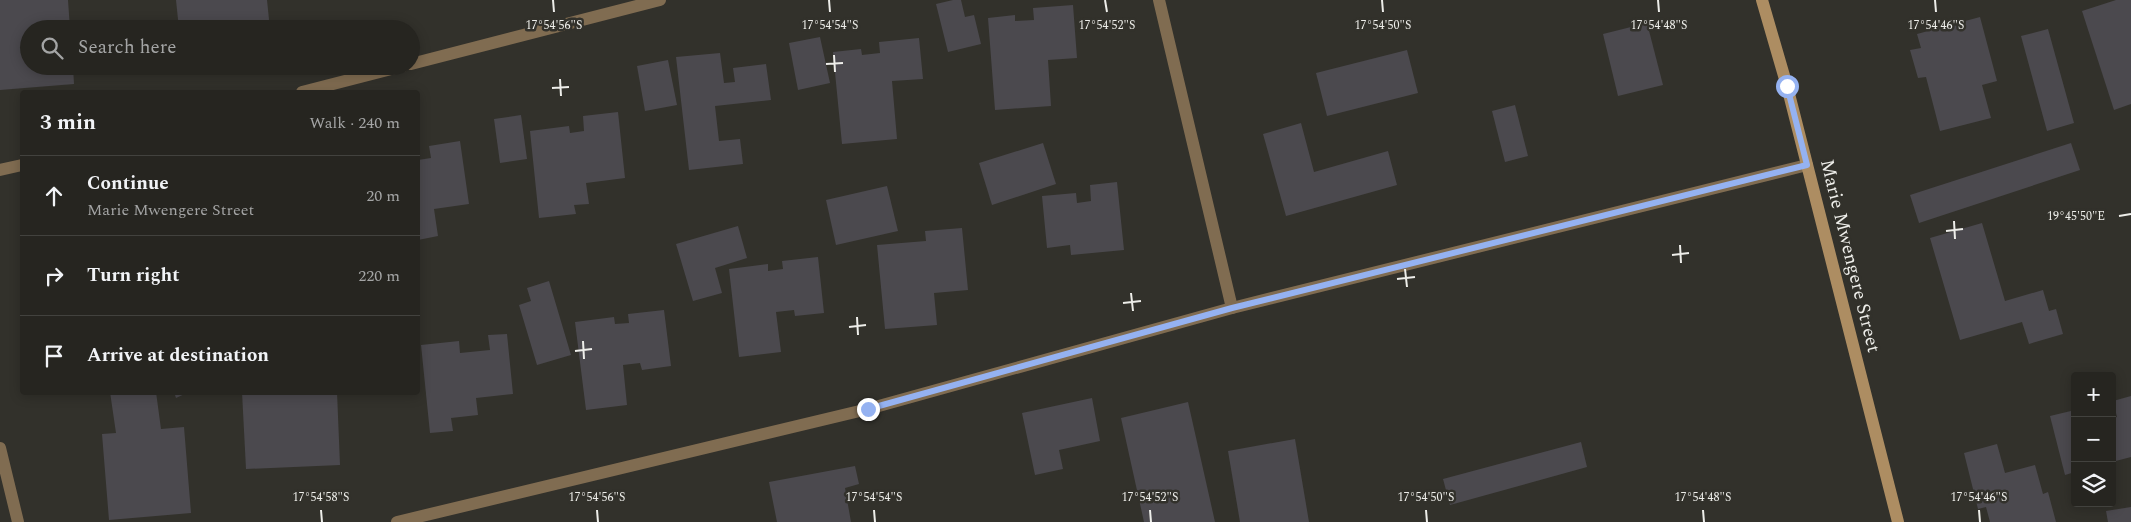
<!DOCTYPE html>
<meta charset="utf-8">
<style>
body{margin:0;font-family:Spectral,serif;background:#2e2d29;color:#f1f3f6}
.controls{position:absolute;right:15px;bottom:15px;display:grid;overflow:hidden;border-radius:5px;box-shadow:0 2px 12px #0003}
.controls button{width:45px;height:45px;display:grid;place-items:center;padding:0;border:0;border-bottom:1px solid #42423e;background:#262520;color:#f1f3f6;font:25px sans-serif}
.stop{position:absolute;width:15px;height:15px;margin:-11px;border:4px solid #95b2f1;border-radius:50%;background:#fff}
.stop.end{background:#95b2f1;border-color:#fff;box-shadow:0 1px 5px #0008}
.list{margin:0;padding:0;list-style:none}
h2{display:flex;justify-content:space-between;align-items:center;height:65px;margin:0;padding:0 20px;font-size:21px}
h2 small{font-size:16px;font-weight:400;color:#a4a5a5}
.list li{display:grid;grid-template-columns:32px 1fr auto;gap:15px;align-items:center;box-sizing:border-box;height:80px;padding:0 20px;border-top:1px solid #42423e}
.list b{display:block;font-size:19px;white-space:nowrap}
.list p{margin:0;font-size:16px;white-space:nowrap;color:#a4a5a5}
.list em{font-size:16px;font-style:normal;color:#a4a5a5}
.icon{flex:none;width:28px;height:28px;fill:none;stroke:currentColor;stroke-width:2;stroke-linecap:round;stroke-linejoin:round}
.map{position:relative;flex:none;width:2131px;height:522px;overflow:hidden}
.search{position:absolute;background:#262520;box-shadow:0 2px 12px #0003;left:20px;top:20px;width:400px;height:55px;display:flex;align-items:center;gap:12px;box-sizing:border-box;padding:0 18px;border-radius:28px;color:#a4a5a5;font-size:19px}
.panel{position:absolute;background:#262520;box-shadow:0 2px 12px #0003;left:20px;top:90px;width:400px;height:305px;border-radius:5px}
.map>svg:first-child{display:block}
.building{fill:#4b494e}
.lines{fill:none;stroke-linecap:round;stroke-linejoin:round}
.street{stroke:#806c51;stroke-width:12}
.secondary{stroke:#ad8d62;stroke-width:12}
.route{stroke:#95b2f1;stroke-width:6}
.ticks{fill:none;stroke:#eeeeea;stroke-width:2}
.labels{text-anchor:middle;dominant-baseline:central;stroke-width:5;stroke-linejoin:round;paint-order:stroke}
.street-label{font-size:19px;fill:#eeeeea;stroke:#32312b}
.ticks-label{font-size:12px;text-anchor:middle;fill:#eeeeea;stroke:#32312b;stroke-width:5;stroke-linejoin:round;paint-order:stroke}
</style>
<div class="map">
<svg width="2131" height="522" viewBox="0 0 2131 522">
<rect width="100%" height="100%" fill="#32312b"/>
<g class="building">
<path d="M 0,0 L 68,0 L 70,29 L 29,29 L 29,66 L 73,66 L 74,84 L 0,90 Z"/>
<path d="M 176,0 L 267,0 L 270,29 L 179,29 Z"/>
<path d="M 953,0 L 961,0 L 965,17 L 974,15 L 981,44 L 948,52 L 936,4 Z"/>
<path d="M 2116,0 L 2131,0 L 2131,104 L 2114,110 L 2082,11 Z"/>
<path d="M 1073,5 L 1077,58 L 1048,60 L 1051,106 L 995,110 L 988,18 L 1015,15 L 1015,21 L 1034,20 L 1033,8 Z"/>
<path d="M 1980,17 L 1997,81 L 1982,85 L 1991,118 L 1940,131 L 1926,77 L 1918,78 L 1910,50 L 1921,48 L 1917,34 Z"/>
<path d="M 1647,23 L 1663,85 L 1618,96 L 1603,34 Z"/>
<path d="M 2048,29 L 2074,123 L 2047,131 L 2021,36 Z"/>
<path d="M 820,37 L 830,83 L 798,90 L 789,43 Z"/>
<path d="M 919,38 L 923,79 L 892,81 L 897,139 L 842,144 L 833,52 L 861,49 L 862,55 L 880,53 L 879,42 Z"/>
<path d="M 1407,50 L 1418,93 L 1327,116 L 1316,73 Z"/>
<path d="M 720,53 L 724,83 L 735,82 L 733,68 L 766,64 L 771,100 L 715,106 L 719,141 L 740,139 L 743,164 L 689,170 L 676,57 Z"/>
<path d="M 668,60 L 677,105 L 645,111 L 637,66 Z"/>
<path d="M 1515,105 L 1528,156 L 1505,162 L 1492,111 Z"/>
<path d="M 618,112 L 625,178 L 586,183 L 589,204 L 574,205 L 576,214 L 539,218 L 530,131 L 569,126 L 570,133 L 584,131 L 583,116 Z"/>
<path d="M 521,115 L 527,159 L 500,163 L 494,119 Z"/>
<path d="M 1301,123 L 1314,172 L 1388,151 L 1397,185 L 1286,216 L 1263,134 Z"/>
<path d="M 460,141 L 469,204 L 434,209 L 438,236 L 418,240 L 418,160 L 431,158 L 429,146 Z"/>
<path d="M 1043,143 L 1056,184 L 992,205 L 979,163 Z"/>
<path d="M 2071,143 L 2080,170 L 1919,223 L 1910,195 Z"/>
<path d="M 1117,182 L 1124,250 L 1071,255 L 1070,245 L 1047,248 L 1042,196 L 1076,193 L 1077,203 L 1091,201 L 1090,185 Z"/>
<path d="M 887,186 L 898,231 L 836,245 L 826,200 Z"/>
<path d="M 1982,223 L 2005,301 L 2043,290 L 2049,311 L 2056,309 L 2063,334 L 2029,344 L 2022,322 L 1960,340 L 1930,238 Z"/>
<path d="M 738,226 L 747,258 L 715,268 L 722,293 L 693,301 L 676,244 Z"/>
<path d="M 962,228 L 968,290 L 934,293 L 937,325 L 885,329 L 877,245 L 926,241 L 925,231 Z"/>
<path d="M 818,257 L 824,313 L 795,316 L 794,310 L 776,312 L 781,352 L 739,357 L 729,269 L 768,264 L 768,271 L 783,269 L 782,261 Z"/>
<path d="M 549,281 L 571,355 L 537,365 L 519,305 L 531,301 L 527,288 Z"/>
<path d="M 664,310 L 671,366 L 642,370 L 640,363 L 623,365 L 627,405 L 586,410 L 575,322 L 614,317 L 615,324 L 629,323 L 628,314 Z"/>
<path d="M 507,334 L 513,394 L 476,398 L 478,415 L 451,418 L 453,431 L 430,433 L 421,345 L 459,341 L 460,353 L 490,350 L 488,335 Z"/>
<path d="M 110,392 L 156,392 L 161,429 L 184,427 L 191,513 L 109,520 L 102,434 L 116,433 Z"/>
<path d="M 174,392 L 189,392 L 176,398 Z"/>
<path d="M 242,392 L 337,392 L 340,465 L 246,469 Z"/>
<path d="M 2131,396 L 2131,457 L 2112,462 L 2112,418 L 2117,417 L 2113,401 Z"/>
<path d="M 1092,398 L 1100,441 L 1059,450 L 1063,469 L 1035,475 L 1022,413 Z"/>
<path d="M 1188,402 L 1215,522 L 1144,522 L 1121,418 Z"/>
<path d="M 2075,410 L 2075,472 L 2065,475 L 2050,416 Z"/>
<path d="M 1295,439 L 1309,522 L 1240,522 L 1228,451 Z"/>
<path d="M 1581,442 L 1587,467 L 1450,505 L 1443,479 Z"/>
<path d="M 1997,444 L 2005,473 L 2035,465 L 2043,494 L 2048,492 L 2056,522 L 1990,522 L 1986,507 L 1978,509 L 1964,453 Z"/>
<path d="M 855,466 L 859,484 L 845,488 L 851,522 L 777,522 L 769,482 Z"/>
<path d="M 2131,507 L 2131,522 L 2108,522 L 2106,511 Z"/>
</g>
<g class="lines">
<g class="street">
<path d="M 1159,0 L 1232,308"/>
<path d="M 411,64 L 660,0"/>
<path d="M 302,92 L 403,66"/>
<path d="M 0,170 L 22,165"/>
<path d="M 0,448 L 18,522"/>
<path d="M 397,522 L 868,409 L 1232,308 L 1807,165"/>
</g>
<path class="secondary" d="M 1762,0 L 1787,86 L 1898,522"/>
</g>
<g class="lines">
<path class="route" d="M 868,409 L 1232,308 L 1807,165 L 1787,86"/>
</g>
<path class="ticks" d="M 553,0 L 554,12M 829,0 L 830,12M 1105,0 L 1107,12M 1382,0 L 1383,12M 1658,0 L 1659,12M 1935,0 L 1936,12M 834,55 L 835,72M 826,64 L 843,63M 560,79 L 561,96M 552,88 L 569,87M 2119,216 L 2131,214M 1954,221 L 1955,239M 1946,231 L 1963,229M 1680,245 L 1681,263M 1672,255 L 1689,253M 1405,269 L 1407,287M 1397,279 L 1415,277M 1131,293 L 1133,311M 1123,303 L 1141,301M 857,317 L 858,335M 849,327 L 866,325M 583,341 L 584,359M 575,351 L 592,349M 321,510 L 322,522M 597,510 L 598,522M 874,510 L 875,522M 1150,510 L 1151,522M 1426,510 L 1427,522M 1703,510 L 1704,522M 1979,510 L 1980,522"/>
<g class="labels">
<g class="street-label">
<text transform="translate(1850 256) rotate(76)">Marie Mwengere Street</text>
</g>
</g>
<g class="ticks-label">
<text x="554" y="29">17°54'56"S</text>
<text x="830" y="29">17°54'54"S</text>
<text x="1107" y="29">17°54'52"S</text>
<text x="1383" y="29">17°54'50"S</text>
<text x="1659" y="29">17°54'48"S</text>
<text x="1936" y="29">17°54'46"S</text>
<text x="2076" y="220">19°45'50"E</text>
<text x="321" y="501">17°54'58"S</text>
<text x="597" y="501">17°54'56"S</text>
<text x="874" y="501">17°54'54"S</text>
<text x="1150" y="501">17°54'52"S</text>
<text x="1426" y="501">17°54'50"S</text>
<text x="1703" y="501">17°54'48"S</text>
<text x="1979" y="501">17°54'46"S</text>
</g>
</svg>
<div class="controls">
<button>+</button>
<button>−</button>
<button><svg class="icon" aria-label="layers" viewBox="0 0 24 24"><path d="M12 4l9 5-9 5-9-5zM3 14l9 5 9-5"/></svg></button>
</div>
<div class="stop" style="left:1787px;top:86px"></div>
<div class="stop end" style="left:868px;top:409px"></div>
<div class="search"><svg class="icon" aria-label="search" viewBox="0 0 24 24"><circle cx="10" cy="10" r="6"/><path d="M15 15l6 6"/></svg>Search here</div>
<section class="panel">
<h2>3 min<small>Walk · 240 m</small></h2>
<ul class="list">
<li><svg class="icon" aria-label="ahead" viewBox="0 0 24 24"><path d="M12 20V5M6 11l6-6 6 6"/></svg><div><b>Continue</b><p>Marie Mwengere Street</p></div><em>20 m</em></li>
<li><svg class="icon" aria-label="right" viewBox="0 0 24 24"><path d="M7 20v-9h11M14 6l5 5-5 5"/></svg><div><b>Turn right</b></div><em>220 m</em></li>
<li><svg class="icon" aria-label="arrive" viewBox="0 0 24 24"><path d="M6 21V4h12l-3 4 3 4H6"/></svg><div><b>Arrive at destination</b></div></li>
</ul>
</section>
</div>
